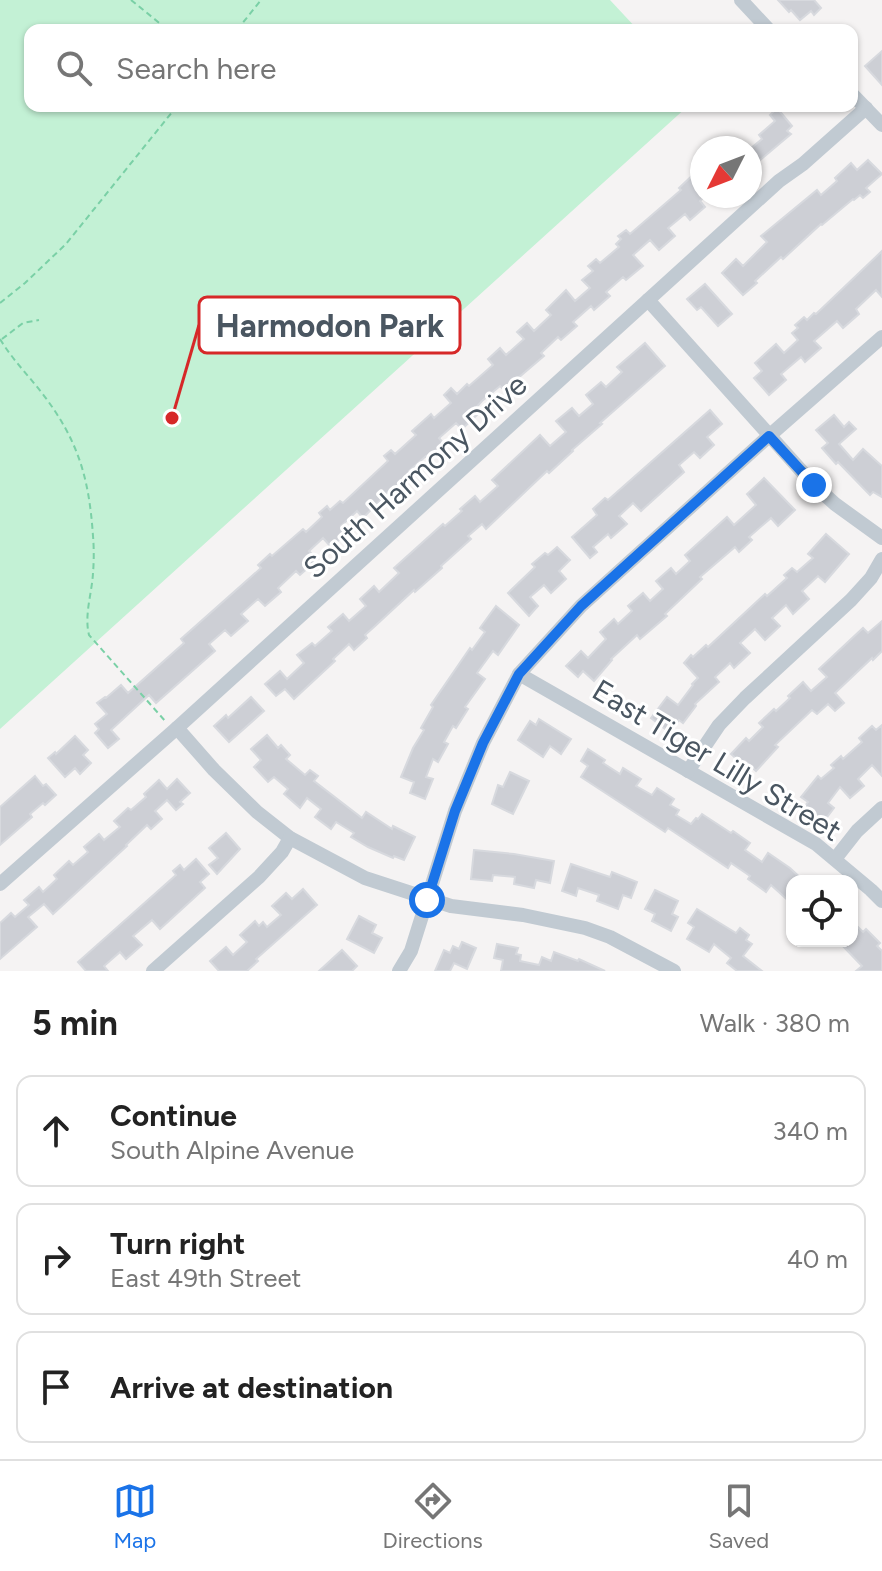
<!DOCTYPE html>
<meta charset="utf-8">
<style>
body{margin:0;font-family:Figtree,sans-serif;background:#f2f2f2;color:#222}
.controls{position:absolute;right:24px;bottom:24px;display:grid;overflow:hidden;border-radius:16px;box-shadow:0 2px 6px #0004}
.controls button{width:72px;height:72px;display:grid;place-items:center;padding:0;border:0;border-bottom:2px solid #e0e0e0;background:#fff;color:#222;font:40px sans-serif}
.compass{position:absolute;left:690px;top:136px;width:72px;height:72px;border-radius:50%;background:#fff;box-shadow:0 2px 6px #0004;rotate:228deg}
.stop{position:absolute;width:24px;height:24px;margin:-18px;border:6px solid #1a73e8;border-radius:50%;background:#fff}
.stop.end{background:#1a73e8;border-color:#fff;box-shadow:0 2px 8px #0008}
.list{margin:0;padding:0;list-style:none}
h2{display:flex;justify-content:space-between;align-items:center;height:104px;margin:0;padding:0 32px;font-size:34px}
h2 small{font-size:26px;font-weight:400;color:#767676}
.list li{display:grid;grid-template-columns:52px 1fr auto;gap:24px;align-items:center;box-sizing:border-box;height:112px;margin:0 16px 16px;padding:0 16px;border:2px solid #e0e0e0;border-radius:16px}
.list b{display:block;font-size:30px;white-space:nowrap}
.list p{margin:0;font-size:26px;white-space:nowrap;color:#767676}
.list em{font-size:26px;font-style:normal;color:#767676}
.icon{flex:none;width:44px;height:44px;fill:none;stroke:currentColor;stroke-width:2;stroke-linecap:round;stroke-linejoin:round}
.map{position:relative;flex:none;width:882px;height:971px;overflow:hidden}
.search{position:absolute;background:#fff;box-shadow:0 2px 6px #0004;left:24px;right:24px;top:24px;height:88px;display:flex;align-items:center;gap:20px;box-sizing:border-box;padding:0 28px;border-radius:16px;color:#767676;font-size:30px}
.sheet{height:488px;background:#fff}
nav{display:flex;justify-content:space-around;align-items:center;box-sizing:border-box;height:112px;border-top:2px solid #e0e0e0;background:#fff;font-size:22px;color:#767676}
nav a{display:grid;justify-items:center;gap:4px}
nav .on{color:#1a73e8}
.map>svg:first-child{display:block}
.green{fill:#c3f1d5}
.building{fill:#cdcfd5;stroke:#d7d9de;stroke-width:2}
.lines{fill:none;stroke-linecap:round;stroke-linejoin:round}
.path{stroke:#7ad0a6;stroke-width:2;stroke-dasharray:6 4;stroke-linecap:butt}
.minor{stroke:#c1cad2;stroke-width:14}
.route{stroke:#1a73e8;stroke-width:10}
.labels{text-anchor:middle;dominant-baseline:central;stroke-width:6;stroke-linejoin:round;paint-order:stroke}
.street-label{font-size:30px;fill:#4a5661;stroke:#fff}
.leader{fill:none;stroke:#d62828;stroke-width:3}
.callout-dot{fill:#d62828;stroke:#fff;stroke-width:3}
.callout{fill:#fff;stroke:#d62828;stroke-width:3}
.callout-label{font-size:32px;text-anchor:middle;font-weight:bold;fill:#4a5661}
</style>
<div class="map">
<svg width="882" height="971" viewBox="0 0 882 971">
<rect width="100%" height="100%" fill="#f5f3f3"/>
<path class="green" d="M 0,0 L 610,0 L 638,30 L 30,30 L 30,106 L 688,106 L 0,729 Z"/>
<g class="building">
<path d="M 778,0 L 814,0 L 821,8 L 814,15 L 811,11 L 800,20 L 791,10 L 789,12 Z"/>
<path d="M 882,51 L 882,85 L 865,66 Z"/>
<path d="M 777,108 L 792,126 L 787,131 L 791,134 L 759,161 L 750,149 L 762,139 L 759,135 L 775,121 L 770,115 Z"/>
<path d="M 868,160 L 882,174 L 866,188 L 870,192 L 863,198 L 860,195 L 854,200 L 853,199 L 822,225 L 821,224 L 783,259 L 781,257 L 755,281 L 757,283 L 743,295 L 722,273 L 736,259 L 743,266 L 767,242 L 761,236 L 817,190 L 821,195 L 837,181 L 835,178 L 851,163 L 857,170 Z"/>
<path d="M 697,171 L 702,177 L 702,199 L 700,201 L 705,207 L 690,220 L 685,214 L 668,228 L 675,236 L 659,250 L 650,240 L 633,255 L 643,266 L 626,280 L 623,277 L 606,292 L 610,296 L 594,310 L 591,306 L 573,322 L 577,326 L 561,340 L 558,337 L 541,353 L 544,356 L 504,390 L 500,386 L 482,401 L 473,411 L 477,415 L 462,429 L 456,423 L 439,438 L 444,444 L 428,459 L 426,456 L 409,471 L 411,475 L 396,489 L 394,486 L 363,518 L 357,511 L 341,526 L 347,533 L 331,547 L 323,538 L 309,551 L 317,560 L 300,575 L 296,571 L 278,588 L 281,592 L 265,606 L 258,599 L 241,614 L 248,621 L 231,636 L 225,630 L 209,644 L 215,651 L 156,703 L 149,695 L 111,730 L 119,739 L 108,748 L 95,733 L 99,729 L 95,724 L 107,714 L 97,703 L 105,697 L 106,698 L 121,685 L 128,693 L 184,643 L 181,639 L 261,568 L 258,565 L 270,554 L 272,556 L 303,529 L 306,532 L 322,517 L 319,513 L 327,506 L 330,510 L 340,501 L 343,503 L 388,461 L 384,456 L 391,450 L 395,454 L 416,435 L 412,431 L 431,414 L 434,418 L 451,403 L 444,395 L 451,388 L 457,394 L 467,384 L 469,386 L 493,365 L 488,359 L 500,348 L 506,355 L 524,339 L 517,332 L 527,323 L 534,331 L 551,315 L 546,310 L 566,290 L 575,301 L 590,288 L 582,280 L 593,271 L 588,266 L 596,259 L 600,263 L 619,247 L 616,244 L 621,239 L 618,236 L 626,230 L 630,234 L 681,190 L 679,188 Z"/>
<path d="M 882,251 L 882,297 L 876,290 L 856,309 L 859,314 L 843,328 L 837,321 L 814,341 L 821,348 L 805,362 L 801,357 L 781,374 L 786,380 L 769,395 L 754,378 L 762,371 L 755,363 L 776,344 L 784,353 L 798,340 L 792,333 L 798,328 L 795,325 L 804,317 L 807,320 L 814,313 L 816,314 Z"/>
<path d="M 705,284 L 732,314 L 718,326 L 701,307 L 697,310 L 687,299 Z"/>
<path d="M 645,343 L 665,366 L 600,423 L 602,424 L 572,450 L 573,451 L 549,473 L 547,471 L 486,529 L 482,524 L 468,536 L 471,539 L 441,566 L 442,568 L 415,592 L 414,590 L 374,627 L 365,635 L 367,638 L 354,650 L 349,644 L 333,659 L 335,661 L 294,699 L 285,689 L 276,696 L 265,684 L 280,671 L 287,679 L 304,663 L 297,655 L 312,643 L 315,646 L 332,631 L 328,627 L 343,614 L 349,621 L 366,606 L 360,599 L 374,586 L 379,592 L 399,573 L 394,568 L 443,524 L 445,526 L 462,511 L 460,509 L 475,496 L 480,502 L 498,486 L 492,480 L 540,435 L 550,446 L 566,432 L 556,421 L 572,408 L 579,416 L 593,404 L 586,395 L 601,382 L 606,387 L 622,372 L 617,367 Z"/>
<path d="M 710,410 L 722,424 L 707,437 L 714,445 L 700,458 L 694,452 L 679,465 L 684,472 L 641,511 L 633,503 L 619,516 L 627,524 L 611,538 L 608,534 L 593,547 L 597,552 L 590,558 L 572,537 L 597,515 L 593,509 L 605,498 L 608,500 Z"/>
<path d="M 834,415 L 844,427 L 849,422 L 856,429 L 839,444 L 853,460 L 863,449 L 882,466 L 882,497 L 873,492 L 870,495 L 838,462 L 836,464 L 822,448 L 828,443 L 816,430 Z"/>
<path d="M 764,478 L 795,510 L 778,526 L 771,518 L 749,537 L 752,540 L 739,552 L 735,547 L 700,577 L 702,579 L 665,614 L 667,616 L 640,639 L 637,635 L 611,659 L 612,660 L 594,681 L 583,671 L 578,677 L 566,666 L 581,651 L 588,658 L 606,639 L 600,632 L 614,619 L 618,624 L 632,611 L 628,606 L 643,593 L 650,601 L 663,589 L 656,581 L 671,568 L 676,574 L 690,561 L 685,555 L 727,517 L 734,525 L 756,505 L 747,494 Z"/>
<path d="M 826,534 L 849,554 L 825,582 L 818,576 L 802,591 L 809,599 L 793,614 L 786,605 L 772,618 L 780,626 L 765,640 L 755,629 L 740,643 L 750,653 L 734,668 L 730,663 L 715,677 L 719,682 L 695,704 L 696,706 L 683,723 L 679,720 L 669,732 L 651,718 L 667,697 L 678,705 L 693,685 L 692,684 L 698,678 L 684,663 L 691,655 L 693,657 L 706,645 L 708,647 L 765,594 L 767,596 L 787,578 L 784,575 L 792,568 L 797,572 L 813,558 L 808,554 Z"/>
<path d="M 557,547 L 570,560 L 559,571 L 566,579 L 551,593 L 544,585 L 530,597 L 538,606 L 529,616 L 508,593 L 535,567 L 532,564 L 545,553 L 548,555 Z"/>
<path d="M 496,606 L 519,625 L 498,655 L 493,651 L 477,673 L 485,679 L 465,707 L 468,709 L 456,728 L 453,726 L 444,742 L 448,744 L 438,762 L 433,759 L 426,777 L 433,779 L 425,799 L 410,793 L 414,782 L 401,777 L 413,748 L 424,730 L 421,728 L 433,707 L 431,705 L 470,648 L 472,650 L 485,632 L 480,628 Z"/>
<path d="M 882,621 L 882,651 L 873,660 L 872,658 L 835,693 L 844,703 L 835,711 L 828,704 L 817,714 L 812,710 L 775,745 L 778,747 L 756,771 L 745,761 L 742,764 L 731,754 L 746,738 L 749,741 L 763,727 L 759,723 L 774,709 L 776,711 L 790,698 L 788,696 L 803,682 L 811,691 L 827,677 L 819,669 L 863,628 L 868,633 Z"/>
<path d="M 251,697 L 264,711 L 229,742 L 214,726 L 226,715 L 228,718 Z"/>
<path d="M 539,719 L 571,739 L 561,754 L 550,746 L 543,757 L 518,740 L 530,721 L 536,725 Z"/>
<path d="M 882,725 L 882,776 L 872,765 L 858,779 L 864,786 L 850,798 L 840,787 L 828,803 L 834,808 L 821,825 L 802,810 L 808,802 L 801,797 L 818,776 L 821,779 L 834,768 L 831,765 L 841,756 L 843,759 L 862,742 L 859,738 L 872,726 L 876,730 Z"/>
<path d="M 267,735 L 278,748 L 281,745 L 290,755 L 286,759 L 305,775 L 310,770 L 318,776 L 314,781 L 362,818 L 366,812 L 392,829 L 393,826 L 415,837 L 404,860 L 394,856 L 393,858 L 368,847 L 351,837 L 354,833 L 336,822 L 331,829 L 315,817 L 321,809 L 307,798 L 300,808 L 284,794 L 288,789 L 274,777 L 268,782 L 254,767 L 261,760 L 251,749 Z"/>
<path d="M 75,736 L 88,750 L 83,755 L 91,763 L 80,774 L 75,768 L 65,777 L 48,758 L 55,752 L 56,754 Z"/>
<path d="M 588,749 L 605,760 L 603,763 L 620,774 L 623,768 L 641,779 L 636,786 L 652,795 L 657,788 L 674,799 L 670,805 L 679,810 L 676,815 L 691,824 L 696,818 L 698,819 L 702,814 L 731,833 L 733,831 L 750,843 L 745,850 L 762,862 L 768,853 L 790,868 L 804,881 L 792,881 L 792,904 L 771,885 L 766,892 L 748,879 L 750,876 L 731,863 L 728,868 L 668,828 L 665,832 L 581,777 L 588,766 L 581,761 Z"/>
<path d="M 510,772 L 529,781 L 513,814 L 492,804 L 498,785 L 503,787 Z"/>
<path d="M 35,776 L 43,786 L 46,784 L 56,795 L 45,805 L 43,803 L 30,814 L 32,817 L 0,845 L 0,807 Z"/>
<path d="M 177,779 L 190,793 L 180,802 L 183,804 L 176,810 L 167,800 L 155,811 L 162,819 L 151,829 L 147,825 L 126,845 L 127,846 L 53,914 L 44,904 L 28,917 L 37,927 L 0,959 L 0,923 L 11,913 L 15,917 L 29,905 L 24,900 L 39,887 L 43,892 L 57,879 L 54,875 L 69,861 L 73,865 L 88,852 L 84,847 L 99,834 L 104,840 L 120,827 L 114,821 L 128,808 L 131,810 L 146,797 L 144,794 L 159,780 L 167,789 Z"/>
<path d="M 226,833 L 240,849 L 217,874 L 209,865 L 218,858 L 209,848 Z"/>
<path d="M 474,850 L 514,854 L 554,861 L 550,883 L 536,880 L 534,888 L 514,884 L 515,877 L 493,875 L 492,881 L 471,879 Z"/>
<path d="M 196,859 L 209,874 L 200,882 L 205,888 L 160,929 L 152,920 L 133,936 L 142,945 L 126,959 L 120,952 L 104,966 L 108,971 L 86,971 L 78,962 L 176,875 L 173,871 L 180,865 L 184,870 Z"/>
<path d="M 571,864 L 610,877 L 612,872 L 637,882 L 631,898 L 623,895 L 618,909 L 597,901 L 599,895 L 578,888 L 576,896 L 562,891 Z"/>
<path d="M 303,889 L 317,905 L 256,959 L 258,961 L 247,971 L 219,971 L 210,961 L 226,947 L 233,955 L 247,942 L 240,935 L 255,921 L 259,926 L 263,922 L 267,927 L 281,915 L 272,906 L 286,893 L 292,899 Z"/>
<path d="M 655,890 L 678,901 L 672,914 L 678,917 L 671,931 L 652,921 L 655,914 L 645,909 Z"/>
<path d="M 697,909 L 736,933 L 740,928 L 749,935 L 746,940 L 752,944 L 743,956 L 762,971 L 737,971 L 727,963 L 731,958 L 714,944 L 709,952 L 687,939 L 694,927 L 688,923 Z"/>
<path d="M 359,916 L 376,925 L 372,933 L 382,938 L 374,953 L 347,939 Z"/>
<path d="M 858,927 L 863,932 L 866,929 L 880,943 L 877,946 L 882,951 L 882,971 L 856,971 L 862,966 L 838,941 L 852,941 L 852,932 Z"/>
<path d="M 462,942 L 476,948 L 467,969 L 454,963 L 450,971 L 435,971 L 444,950 L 450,953 L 453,946 L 459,949 Z"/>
<path d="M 497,944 L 518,948 L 516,954 L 521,955 L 520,961 L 539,965 L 542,957 L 551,961 L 554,952 L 578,961 L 579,959 L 605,971 L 501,971 L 503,960 L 494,958 Z"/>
<path d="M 342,950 L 357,966 L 352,971 L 319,971 Z"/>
</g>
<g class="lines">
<g class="path">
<path d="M 131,0 L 168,30"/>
<path d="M 237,30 L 261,0"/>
<path d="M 0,303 L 25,283 L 66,244 L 177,106"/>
<path d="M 0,339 C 12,359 28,375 42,393 C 78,440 89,477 93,536 C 94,548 94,561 93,573 C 92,593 84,615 89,635 L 166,722"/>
<path d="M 2,339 L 23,323 L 39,320"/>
</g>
<g class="minor">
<path d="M 741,0 L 769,30"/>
<path d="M 852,94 L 882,125"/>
<path d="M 648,300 L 814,485 L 835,504 L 882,538"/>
<path d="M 519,674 L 816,844 L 871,890 L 882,901"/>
<path d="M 177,728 L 214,770 L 257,812 L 290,838 L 365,878 L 451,906 L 523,915 L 585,928 L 610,937 L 674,971"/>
<path d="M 688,771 L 719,725 L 745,698 L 851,600 L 871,578 L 882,559"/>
<path d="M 835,859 L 857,831 L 882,808"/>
<path d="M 0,884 L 177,728 L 779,181 L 803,164 L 866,108"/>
<path d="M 153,971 L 259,877 L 282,852 L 290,838"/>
<path d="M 399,971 L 411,951 L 455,811 L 483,743 L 519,674 L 581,606 L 769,436 L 882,337"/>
</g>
</g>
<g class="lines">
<path class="route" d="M 427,900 L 455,811 L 483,743 L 519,674 L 581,606 L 769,436 L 814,485"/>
</g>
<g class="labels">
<g class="street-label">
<text transform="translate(415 476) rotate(-42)">South Harmony Drive</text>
<text transform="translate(717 760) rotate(31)">East Tiger Lilly Street</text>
</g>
</g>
<path class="leader" d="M172 418L199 325"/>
<circle class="callout-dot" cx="172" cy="418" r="8"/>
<rect class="callout" x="199" y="297" width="261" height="56" rx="8"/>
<g class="callout-label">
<text x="330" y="337">Harmodon Park</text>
</g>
</svg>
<div class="controls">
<button><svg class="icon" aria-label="locate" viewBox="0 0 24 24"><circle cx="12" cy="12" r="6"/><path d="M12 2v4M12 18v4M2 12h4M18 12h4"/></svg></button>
</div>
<svg class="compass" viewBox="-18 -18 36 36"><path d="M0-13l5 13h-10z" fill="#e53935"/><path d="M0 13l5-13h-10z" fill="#767676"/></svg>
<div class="stop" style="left:427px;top:900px"></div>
<div class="stop end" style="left:814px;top:485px"></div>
<div class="search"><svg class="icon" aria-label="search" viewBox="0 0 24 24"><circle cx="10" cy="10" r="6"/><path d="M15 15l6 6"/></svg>Search here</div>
</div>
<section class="sheet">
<h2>5 min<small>Walk · 380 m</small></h2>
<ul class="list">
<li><svg class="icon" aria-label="ahead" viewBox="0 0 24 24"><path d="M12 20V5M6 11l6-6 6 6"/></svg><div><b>Continue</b><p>South Alpine Avenue</p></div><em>340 m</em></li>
<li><svg class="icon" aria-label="right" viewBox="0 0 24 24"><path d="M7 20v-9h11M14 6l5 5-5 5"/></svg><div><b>Turn right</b><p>East 49th Street</p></div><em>40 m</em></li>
<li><svg class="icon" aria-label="arrive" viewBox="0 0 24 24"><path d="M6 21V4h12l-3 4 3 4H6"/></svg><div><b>Arrive at destination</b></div></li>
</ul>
</section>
<nav>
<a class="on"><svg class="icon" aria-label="map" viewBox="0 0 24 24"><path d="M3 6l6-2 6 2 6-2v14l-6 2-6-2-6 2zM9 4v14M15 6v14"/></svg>Map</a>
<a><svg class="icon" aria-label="directions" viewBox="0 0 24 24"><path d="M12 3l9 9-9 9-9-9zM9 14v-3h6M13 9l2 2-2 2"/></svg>Directions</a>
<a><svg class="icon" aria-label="saved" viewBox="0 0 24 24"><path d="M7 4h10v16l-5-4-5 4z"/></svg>Saved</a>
</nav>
